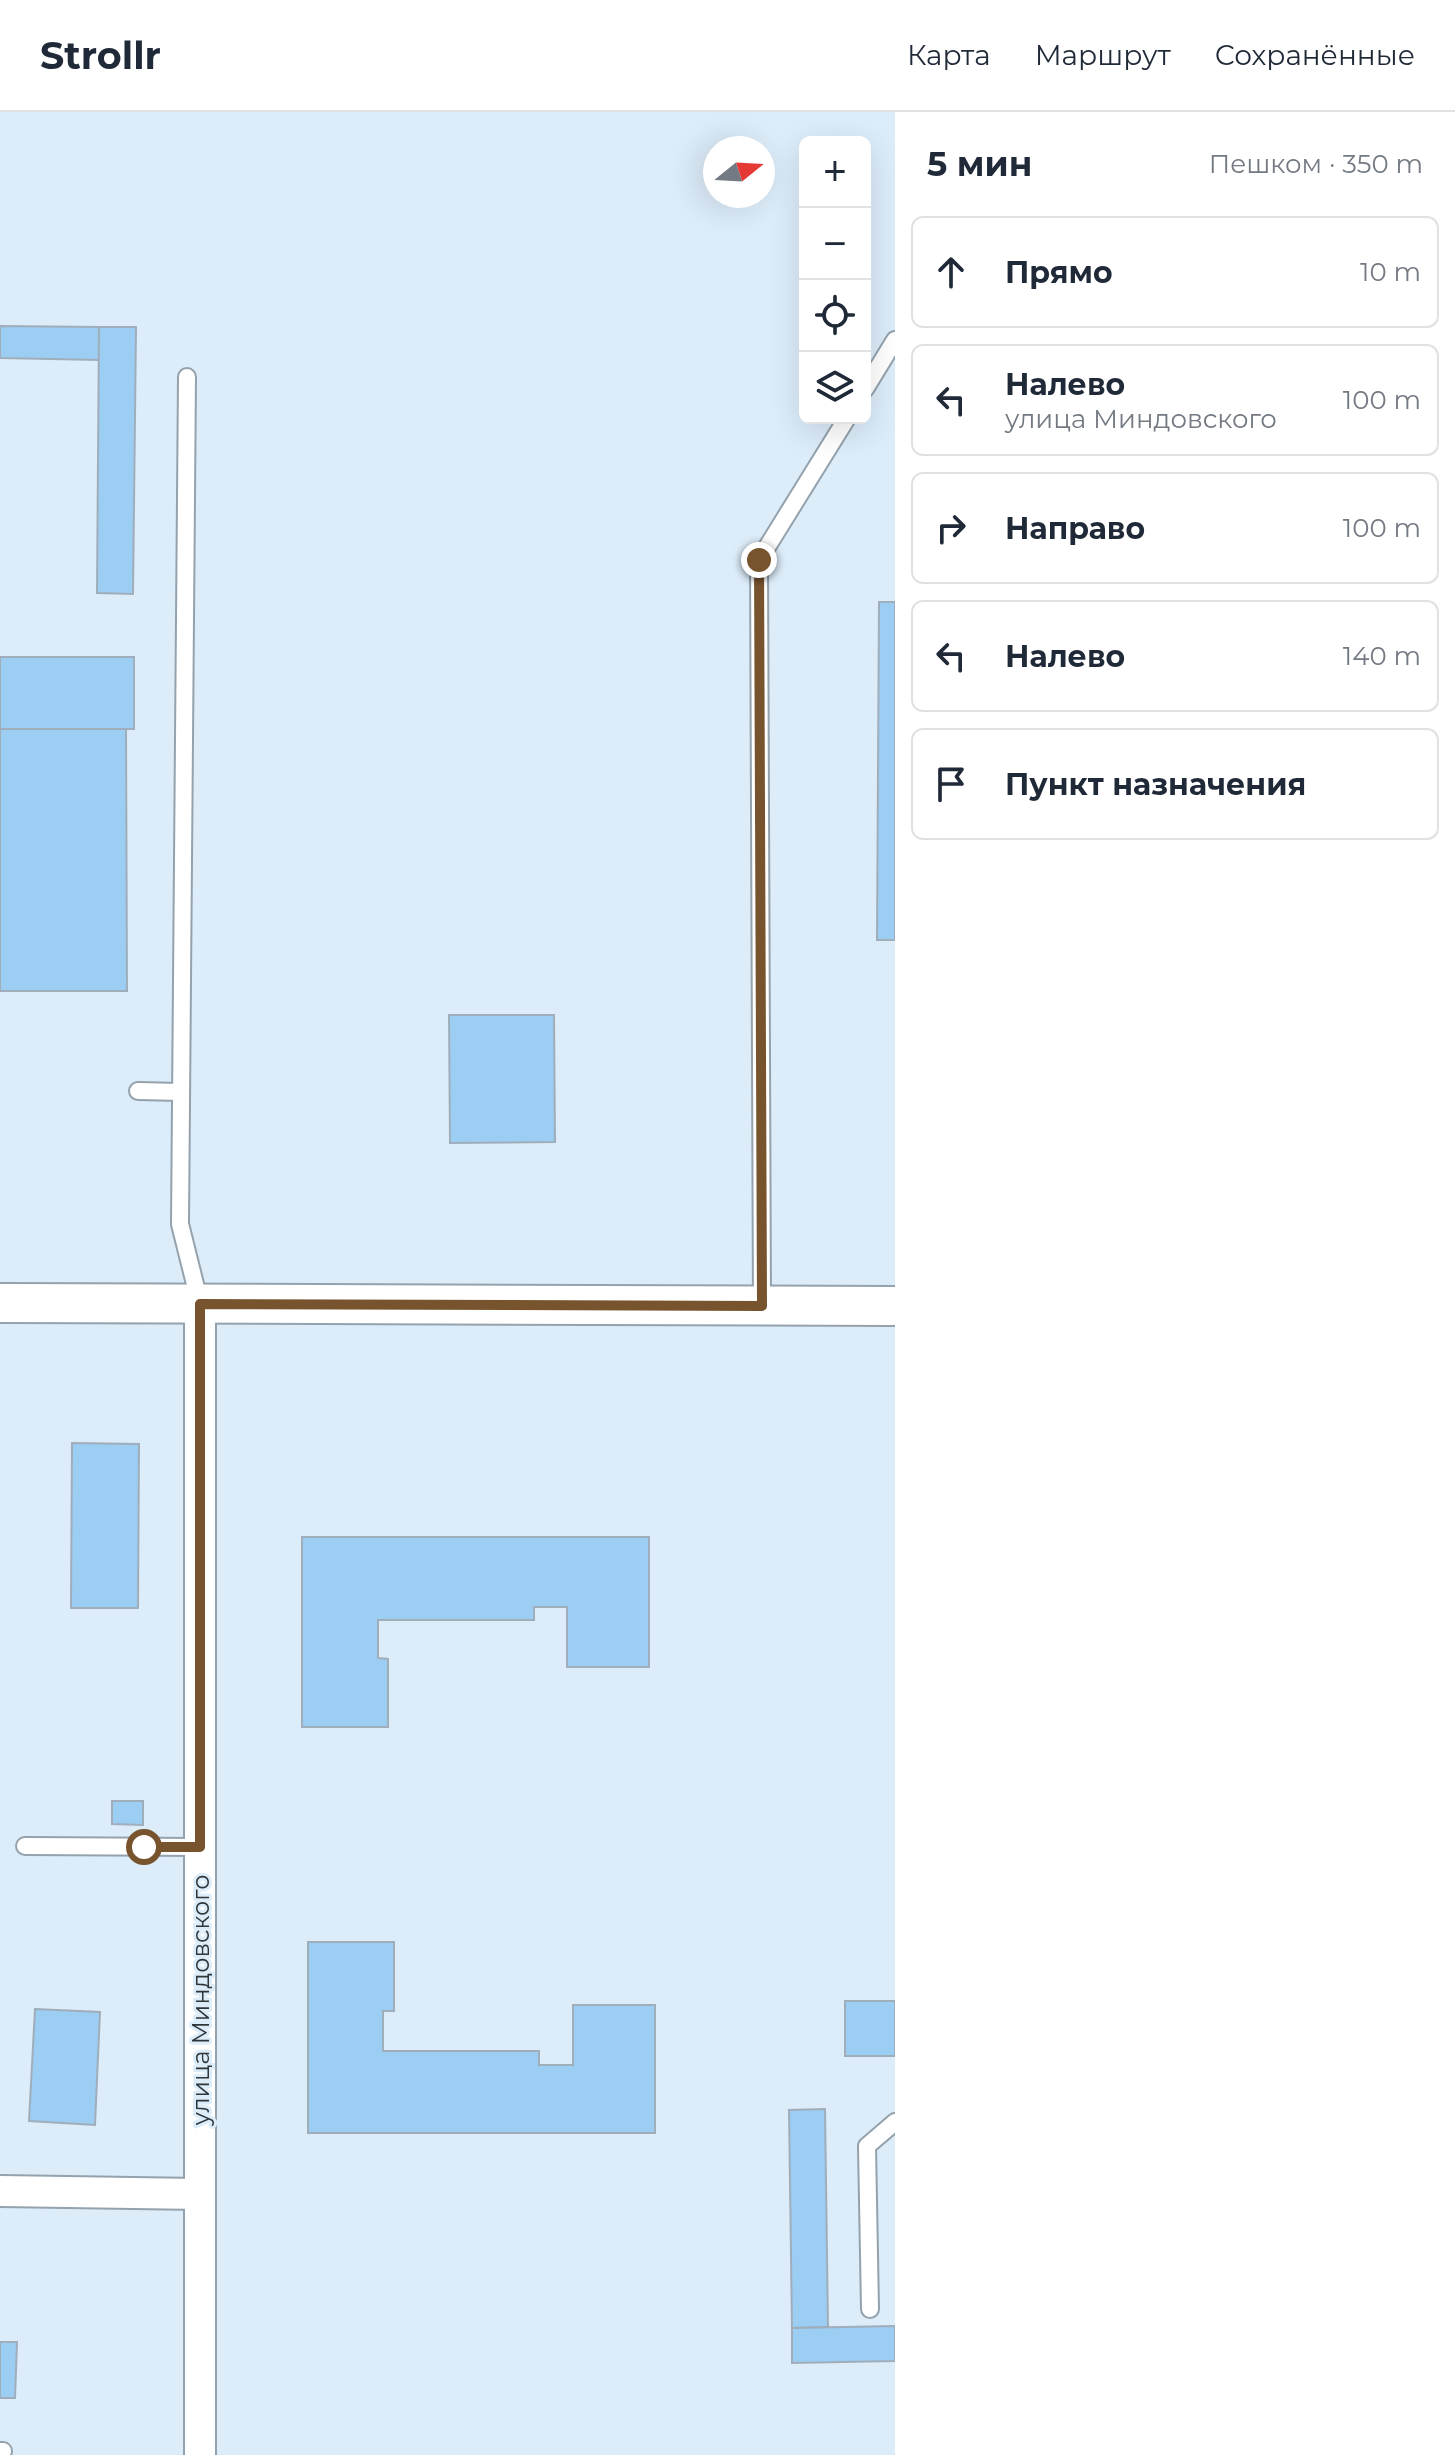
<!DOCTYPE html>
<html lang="ru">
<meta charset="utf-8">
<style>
body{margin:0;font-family:Montserrat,sans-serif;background:#f2f2f3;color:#1f2937}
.controls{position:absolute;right:24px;top:24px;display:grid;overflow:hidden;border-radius:12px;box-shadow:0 8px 32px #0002}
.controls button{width:72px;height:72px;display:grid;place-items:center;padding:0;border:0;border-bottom:2px solid #e0e1e3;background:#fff;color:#1f2937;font:40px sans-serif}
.compass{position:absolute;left:703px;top:24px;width:72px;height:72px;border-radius:50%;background:#fff;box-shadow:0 8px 32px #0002;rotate:72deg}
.stop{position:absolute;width:24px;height:24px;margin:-18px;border:6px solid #78542e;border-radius:50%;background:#fff}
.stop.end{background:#78542e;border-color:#fff;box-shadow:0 2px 8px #0008}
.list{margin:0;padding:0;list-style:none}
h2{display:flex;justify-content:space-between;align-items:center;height:104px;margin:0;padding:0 32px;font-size:34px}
h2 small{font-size:26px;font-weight:400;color:#747a83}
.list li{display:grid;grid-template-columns:52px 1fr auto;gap:24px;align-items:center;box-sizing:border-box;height:112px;margin:0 16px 16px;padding:0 16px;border:2px solid #e0e1e3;border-radius:12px}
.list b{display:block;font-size:30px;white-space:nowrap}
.list p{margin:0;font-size:26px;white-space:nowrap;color:#747a83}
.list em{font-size:26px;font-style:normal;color:#747a83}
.icon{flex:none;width:44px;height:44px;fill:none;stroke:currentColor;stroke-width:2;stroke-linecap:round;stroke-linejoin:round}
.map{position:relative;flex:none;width:895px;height:2343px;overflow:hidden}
header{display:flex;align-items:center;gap:48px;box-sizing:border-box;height:112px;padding:0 40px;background:#fff;border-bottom:2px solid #e0e1e3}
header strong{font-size:38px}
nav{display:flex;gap:44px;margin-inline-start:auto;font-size:28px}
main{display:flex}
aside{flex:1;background:#fff}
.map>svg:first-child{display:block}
.building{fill:#9ccdf3;stroke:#9faeba;stroke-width:2}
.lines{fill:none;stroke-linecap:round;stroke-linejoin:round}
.service-casing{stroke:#93a2ad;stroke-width:20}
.minor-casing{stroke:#93a2ad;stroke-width:34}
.tertiary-casing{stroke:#93a2ad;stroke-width:42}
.service{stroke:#fff;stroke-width:16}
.minor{stroke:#fff;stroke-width:30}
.tertiary{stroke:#fff;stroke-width:38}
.route{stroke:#78542e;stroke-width:10}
.labels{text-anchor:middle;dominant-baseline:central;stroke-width:6;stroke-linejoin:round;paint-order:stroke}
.street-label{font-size:24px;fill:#2f363a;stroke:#dcecf9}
</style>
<header>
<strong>Strollr</strong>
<nav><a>Карта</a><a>Маршрут</a><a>Сохранённые</a></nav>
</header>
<main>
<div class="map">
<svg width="895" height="2343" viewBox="0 0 895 2343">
<rect width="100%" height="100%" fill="#dcecf9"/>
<g class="building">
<path d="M 0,214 L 99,215 L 99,248 L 0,246 Z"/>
<path d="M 99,215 L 136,215 L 133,482 L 97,481 Z"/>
<path d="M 879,490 L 895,490 L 895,828 L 877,828 Z"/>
<rect x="0" y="545" width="134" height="72"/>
<path d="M 0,617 L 126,617 L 127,879 L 0,879 Z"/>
<path d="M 449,903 L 554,903 L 555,1030 L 450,1031 Z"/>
<path d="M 72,1331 L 139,1332 L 138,1496 L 71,1496 Z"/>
<path d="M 302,1425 L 649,1425 L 649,1555 L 567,1555 L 567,1495 L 534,1495 L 534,1508 L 378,1508 L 378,1546 L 388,1547 L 388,1615 L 302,1615 Z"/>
<path d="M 112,1689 L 143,1689 L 143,1713 L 112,1712 Z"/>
<path d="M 308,1830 L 394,1830 L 394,1899 L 383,1899 L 383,1939 L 539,1939 L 539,1953 L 573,1953 L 573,1893 L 655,1893 L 655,2021 L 308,2021 Z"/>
<rect x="845" y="1889" width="50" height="55"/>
<path d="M 35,1897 L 100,1900 L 95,2013 L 29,2009 Z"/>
<path d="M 825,1997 L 828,2215 L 792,2216 L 789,1998 Z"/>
<path d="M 895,2214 L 895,2249 L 792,2251 L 792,2216 Z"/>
<path d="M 0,2230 L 17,2230 L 15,2286 L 0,2286 Z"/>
</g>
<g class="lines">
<defs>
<g id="service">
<path d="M 187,265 L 180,1112 L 200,1192"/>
<path d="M 865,277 L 895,228"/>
<path d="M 138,979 L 181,980"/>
<path d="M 762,1194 L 759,448 L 847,306"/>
<path d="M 25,1734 L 200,1735"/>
<path d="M 870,2197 L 867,2034 L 895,2010"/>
<path d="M 0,2339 L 3,2339"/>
</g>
<g id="minor">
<path d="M 0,2079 L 200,2082"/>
<path d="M 200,2343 L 200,1192"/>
</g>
<path id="tertiary" d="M 0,1191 L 895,1194"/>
</defs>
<use href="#service" class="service-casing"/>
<use href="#minor" class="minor-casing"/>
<use href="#tertiary" class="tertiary-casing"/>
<use href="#service" class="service"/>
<use href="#minor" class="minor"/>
<use href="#tertiary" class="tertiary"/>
</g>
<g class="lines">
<path class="route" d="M 144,1735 L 200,1735 L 200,1192 L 762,1194 L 759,448"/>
</g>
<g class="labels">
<g class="street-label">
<text transform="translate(200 1888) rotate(-90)">улица Миндовского</text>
</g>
</g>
</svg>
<div class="controls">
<button>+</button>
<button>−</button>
<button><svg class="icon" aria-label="locate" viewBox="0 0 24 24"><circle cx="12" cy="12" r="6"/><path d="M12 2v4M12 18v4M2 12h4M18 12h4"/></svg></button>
<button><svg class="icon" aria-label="layers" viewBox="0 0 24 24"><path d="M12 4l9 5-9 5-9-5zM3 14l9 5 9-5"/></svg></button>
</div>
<svg class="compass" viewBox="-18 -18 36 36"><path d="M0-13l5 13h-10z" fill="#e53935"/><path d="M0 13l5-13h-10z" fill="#747a83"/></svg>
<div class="stop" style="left:144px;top:1735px"></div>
<div class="stop end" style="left:759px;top:448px"></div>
</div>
<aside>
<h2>5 мин<small>Пешком · 350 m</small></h2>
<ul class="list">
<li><svg class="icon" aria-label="ahead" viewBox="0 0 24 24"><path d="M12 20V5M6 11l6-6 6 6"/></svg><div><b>Прямо</b></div><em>10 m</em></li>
<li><svg class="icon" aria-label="left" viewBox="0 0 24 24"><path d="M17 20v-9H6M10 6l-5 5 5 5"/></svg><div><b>Налево</b><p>улица Миндовского</p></div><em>100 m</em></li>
<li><svg class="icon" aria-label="right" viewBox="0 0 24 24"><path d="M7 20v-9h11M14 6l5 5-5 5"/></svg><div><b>Направо</b></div><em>100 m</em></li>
<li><svg class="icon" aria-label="left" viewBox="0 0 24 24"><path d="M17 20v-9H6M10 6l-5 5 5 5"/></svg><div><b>Налево</b></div><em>140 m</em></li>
<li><svg class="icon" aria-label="arrive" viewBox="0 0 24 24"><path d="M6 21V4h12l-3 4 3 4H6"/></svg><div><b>Пункт назначения</b></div></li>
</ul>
</aside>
</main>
